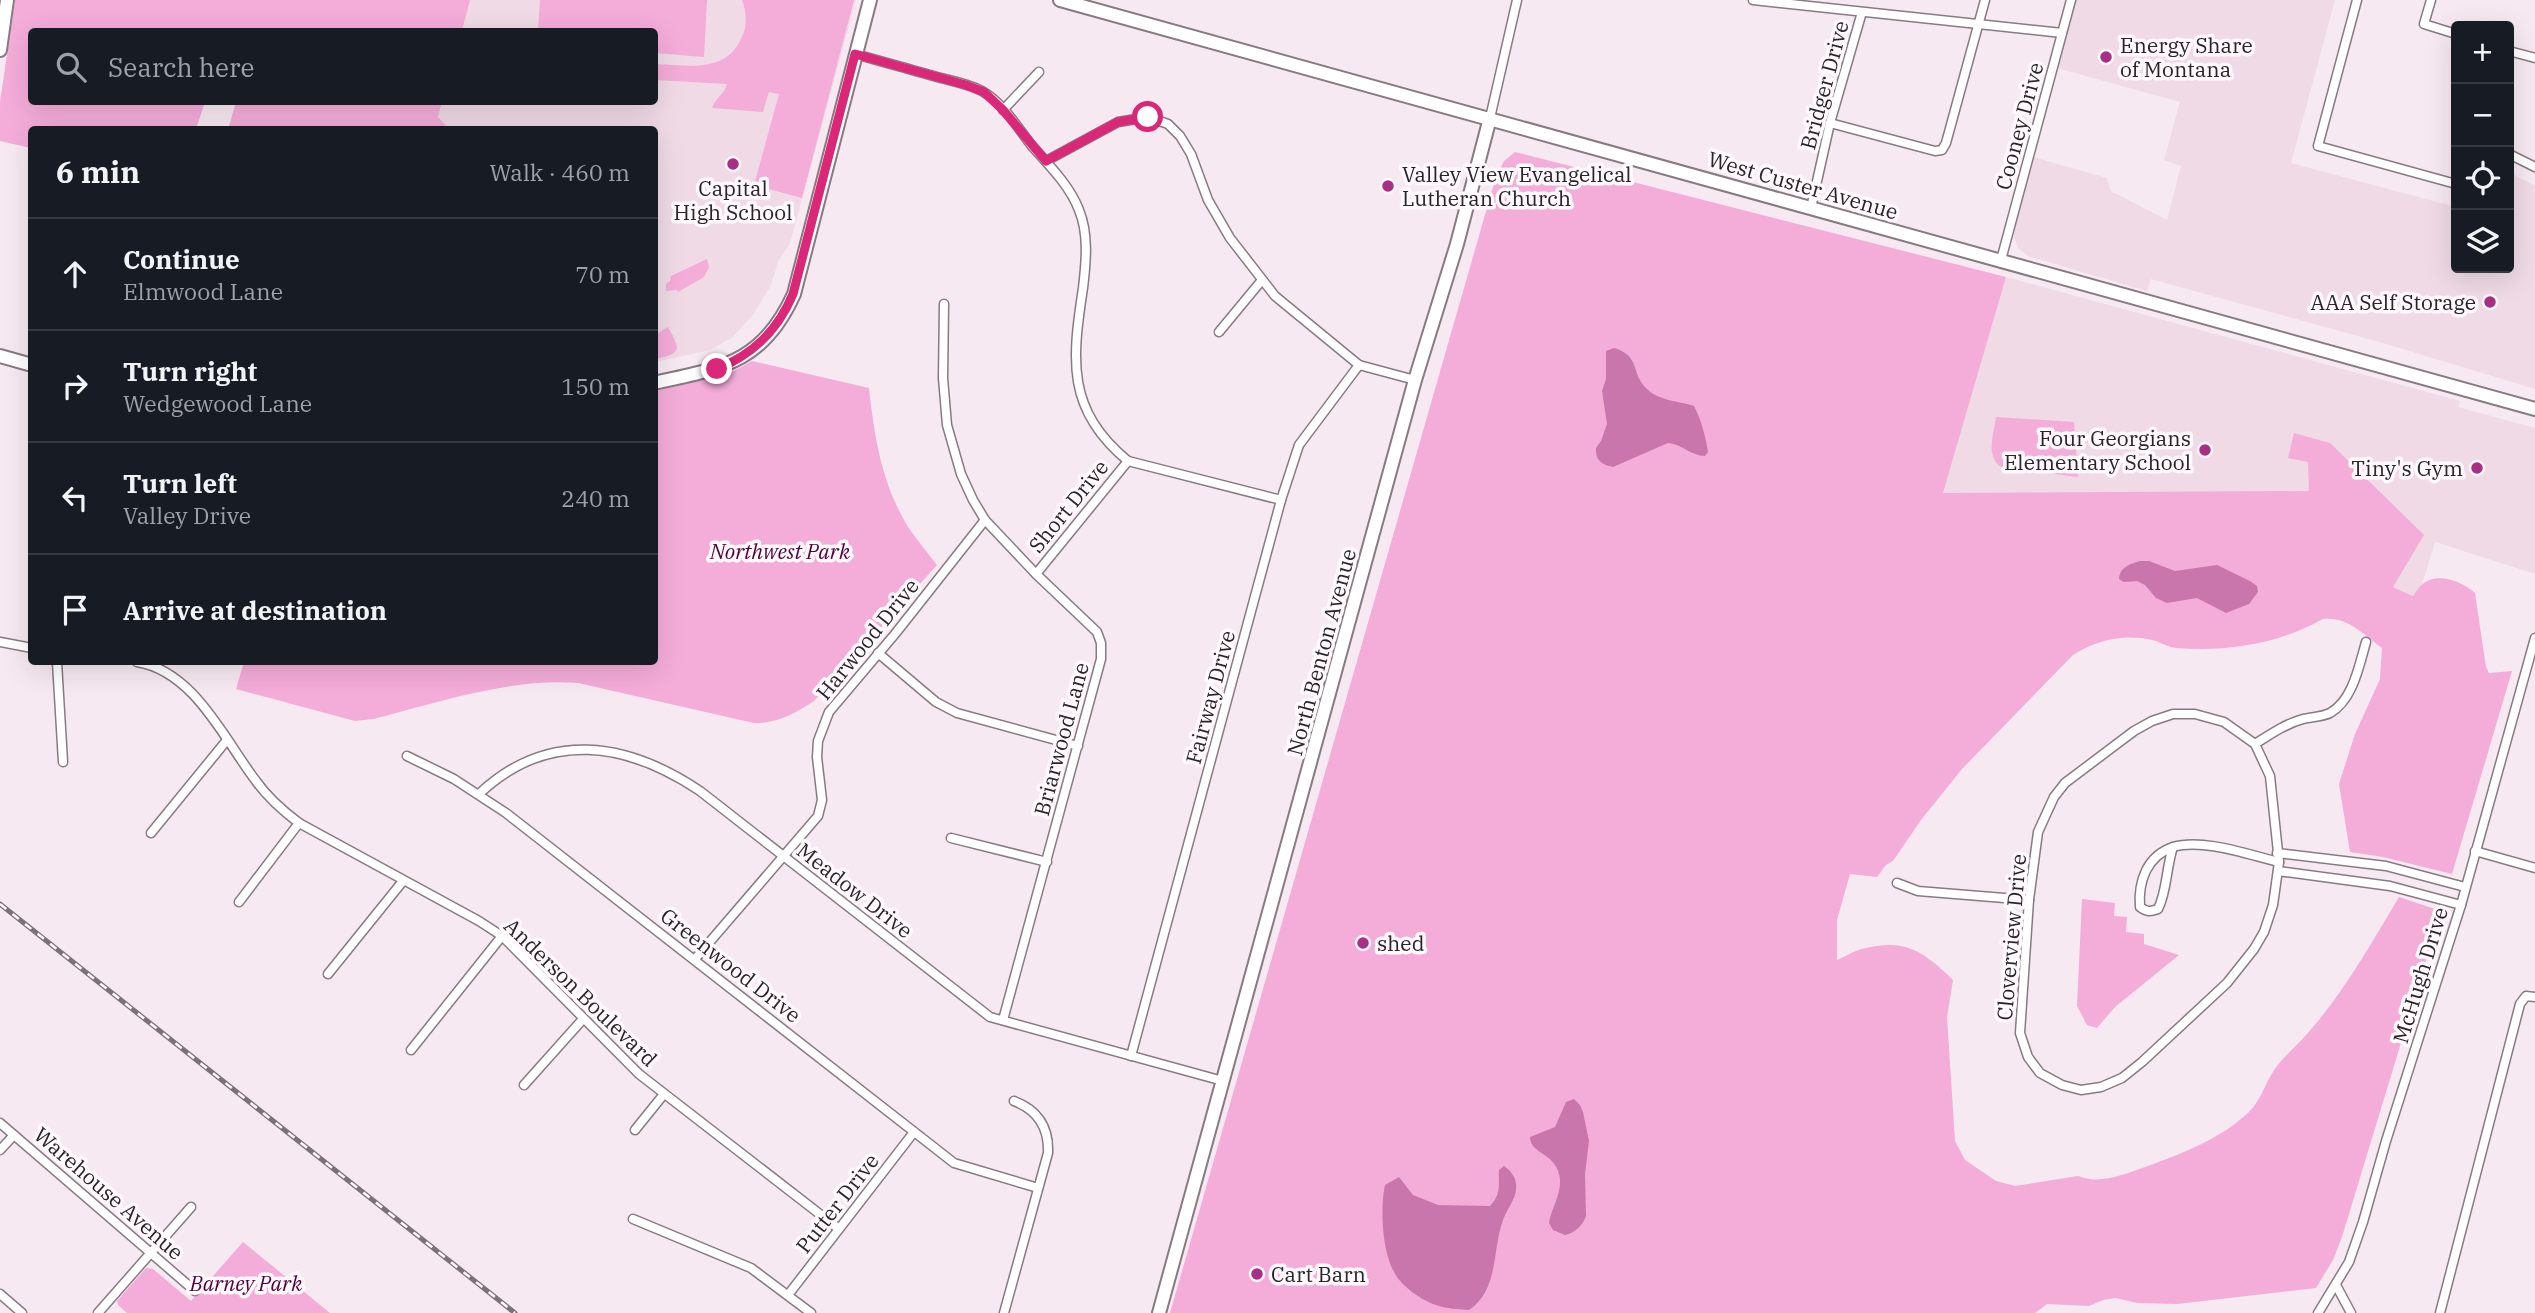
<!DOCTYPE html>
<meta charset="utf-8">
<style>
body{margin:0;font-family:"IBM Plex Serif",serif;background:#242831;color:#f1f3f6}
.controls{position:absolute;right:21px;top:21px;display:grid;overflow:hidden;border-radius:7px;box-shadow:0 7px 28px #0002}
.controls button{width:63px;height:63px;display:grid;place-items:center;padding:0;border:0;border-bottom:2px solid #363941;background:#171b24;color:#f1f3f6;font:35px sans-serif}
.stop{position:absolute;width:21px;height:21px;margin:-16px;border:5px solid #db2777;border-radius:50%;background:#fff}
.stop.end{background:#db2777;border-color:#fff;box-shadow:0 2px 7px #0008}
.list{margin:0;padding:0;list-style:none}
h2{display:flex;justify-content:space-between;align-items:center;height:91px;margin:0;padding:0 28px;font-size:30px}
h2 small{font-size:23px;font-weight:400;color:#9ea1a6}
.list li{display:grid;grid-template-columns:46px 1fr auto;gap:21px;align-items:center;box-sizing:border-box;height:112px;padding:0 28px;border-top:2px solid #363941}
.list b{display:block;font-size:26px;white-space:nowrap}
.list p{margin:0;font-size:23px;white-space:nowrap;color:#9ea1a6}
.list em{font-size:23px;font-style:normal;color:#9ea1a6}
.icon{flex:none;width:38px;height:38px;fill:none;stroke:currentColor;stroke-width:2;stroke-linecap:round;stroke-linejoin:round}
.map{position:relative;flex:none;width:2535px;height:1313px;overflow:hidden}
.search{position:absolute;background:#171b24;box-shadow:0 7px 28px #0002;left:28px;top:28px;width:630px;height:77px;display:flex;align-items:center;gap:18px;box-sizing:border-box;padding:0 24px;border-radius:7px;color:#9ea1a6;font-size:26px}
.panel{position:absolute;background:#171b24;box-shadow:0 7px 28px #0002;left:28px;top:126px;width:630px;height:539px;border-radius:7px}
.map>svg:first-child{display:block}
.built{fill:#efdae6}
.green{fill:#f4acd9}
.water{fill:#c976ac}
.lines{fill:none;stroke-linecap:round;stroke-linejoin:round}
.street-casing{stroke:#877a81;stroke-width:11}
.secondary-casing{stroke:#877a81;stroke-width:16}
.street{stroke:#fff;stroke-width:8}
.secondary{stroke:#fff;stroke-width:12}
.rail-casing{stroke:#7b7277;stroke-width:5}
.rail{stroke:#fff9fd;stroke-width:2.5;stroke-dasharray:8;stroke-linecap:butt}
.route{stroke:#db2777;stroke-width:9}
.poi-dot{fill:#a72f86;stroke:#fff9fd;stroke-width:2.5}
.labels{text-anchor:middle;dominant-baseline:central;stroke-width:7;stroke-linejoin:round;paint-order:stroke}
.poi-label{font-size:21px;fill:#292427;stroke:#fff9fd;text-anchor:start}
.street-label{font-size:21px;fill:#292427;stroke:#fff9fd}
.park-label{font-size:21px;font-style:italic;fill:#4f013c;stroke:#fff9fd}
</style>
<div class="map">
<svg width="2535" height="1313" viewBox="0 0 2535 1313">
<rect width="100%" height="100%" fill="#f7e9f1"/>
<g class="built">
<path d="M 470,0 L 856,0 L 790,243 L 779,260 L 770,287 L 752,316 L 733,337 L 710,350 L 655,362 L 654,130 L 435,130 L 442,102 L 654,102 L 654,32 L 462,31 Z"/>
<path d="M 2071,0 L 2335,0 L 2291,163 L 2456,207 L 2456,268 L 2509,268 L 2509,172 L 2535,186 L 2535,389 L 2383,343 L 2151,279 L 2147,291 L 2028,256 L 2019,249 L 2014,238 L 2014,227 L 2033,157 L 2107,178 L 2111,191 L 2167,220 L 2181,166 L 2164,160 L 2180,102 L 2057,68 Z"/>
<path d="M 2006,277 L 2460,401 L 2458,407 L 2535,428 L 2535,574 L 2435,542 L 2422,584 L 2413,596 L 2359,570 L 1943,493 Z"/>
</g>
<g class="green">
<path d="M 15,0 L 470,0 L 462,31 L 32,32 L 32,102 L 205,102 L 196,129 L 32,130 L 31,148 L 0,141 L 0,102 Z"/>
<path d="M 540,0 L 707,0 L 704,57 L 655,53 L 654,32 L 538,31 Z"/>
<path d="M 742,0 L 854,0 L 802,198 L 754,185 L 779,94 L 769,92 L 763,112 L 712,108 C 715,98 725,94 727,84 L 655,80 L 655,64 C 690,65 729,75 744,32 C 747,22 746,10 742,0 Z"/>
<path d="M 236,102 L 442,102 L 438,117 L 449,129 L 228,129 Z"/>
<path d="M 1515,152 L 2006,277 L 1943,493 L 2309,491 L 2308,462 L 2288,458 L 2294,433 L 2330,443 L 2424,535 L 2393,587 L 2413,596 C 2416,592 2419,586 2424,583 C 2439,572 2463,582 2475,593 L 2486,667 L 2489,673 L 2512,671 L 2452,874 L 2383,857 L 2350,852 L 2339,784 L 2355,734 L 2380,679 L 2382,648 C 2363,634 2347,616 2323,619 C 2278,644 2227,652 2176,648 C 2169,647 2163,644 2156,641 C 2127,633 2098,639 2073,655 L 1962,769 L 1921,820 L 1893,861 L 1886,865 L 1877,877 L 1850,874 L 1837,920 L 1837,960 C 1845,957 1853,951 1862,949 C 1905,938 1923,951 1953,980 L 1947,1017 L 1955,1141 L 1965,1160 L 1996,1181 L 2015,1186 L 2078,1176 C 2099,1185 2126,1174 2145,1167 C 2183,1153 2219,1140 2249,1112 C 2262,1099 2266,1080 2277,1066 C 2288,1052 2302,1041 2313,1027 C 2345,990 2374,939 2399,897 L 2441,911 L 2342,1237 L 2333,1260 L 2316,1288 L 2177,1304 L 2137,1303 L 2116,1298 L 2103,1300 L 2089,1306 L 2047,1304 L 2035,1313 L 1170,1313 L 1495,180 L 1504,161 Z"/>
<path d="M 707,259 L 709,267 L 704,277 L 678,292 L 677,290 L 666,291 L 666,284 L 670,281 L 671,276 Z"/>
<path d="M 668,327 C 681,351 682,353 655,359 L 655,335 Z"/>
<path d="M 752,361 L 869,388 C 874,434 881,479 904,520 C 913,536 926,550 937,565 L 814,701 C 794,714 778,723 754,723 L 578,683 C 508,678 440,702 373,719 L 355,721 L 236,689 L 244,662 L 654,662 L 655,391 L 728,374 Z"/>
<path d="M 1996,417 L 2074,422 L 2078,477 L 2001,467 C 1985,456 1994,433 1996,417 Z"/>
<path d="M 2082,899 L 2115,903 L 2114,916 L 2127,917 L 2126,932 L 2144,934 L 2144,944 L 2179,955 L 2115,1007 L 2097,1028 L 2087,1025 L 2077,1006 Z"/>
<path d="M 243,1242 L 330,1313 L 127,1313 L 118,1305 L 117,1301 L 146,1268 L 153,1269 L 191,1301 Z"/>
</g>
<g class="water">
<path d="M 1614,348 C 1641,356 1630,373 1647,389 C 1659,401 1679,401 1694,406 C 1701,419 1706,438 1708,452 L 1705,456 C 1691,456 1682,444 1668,443 L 1613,467 C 1602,465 1595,460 1596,448 L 1601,441 L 1607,424 L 1602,391 L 1606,379 L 1606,351 Z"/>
<path d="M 2140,561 L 2149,561 L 2175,571 L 2217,565 L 2250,581 L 2257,586 L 2258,592 L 2249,604 L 2226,613 L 2197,598 L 2167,603 L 2156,598 L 2145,585 L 2137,581 L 2124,582 L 2119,579 C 2120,567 2130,564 2140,561 Z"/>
<path d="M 1574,1099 L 1580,1105 L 1583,1112 L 1589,1141 L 1585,1174 L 1586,1216 C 1583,1225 1575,1233 1565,1235 L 1553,1230 L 1549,1223 C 1551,1209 1561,1195 1560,1180 C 1558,1152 1530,1155 1530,1137 L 1555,1127 L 1566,1102 Z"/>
<path d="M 1504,1166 C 1510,1170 1516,1177 1516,1184 C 1518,1197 1507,1208 1503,1220 C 1492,1250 1499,1290 1469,1310 C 1458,1309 1446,1309 1436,1305 C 1421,1300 1401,1286 1394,1272 C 1382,1251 1380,1208 1385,1185 L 1399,1177 L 1413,1195 L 1438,1205 L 1490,1206 C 1502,1193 1498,1186 1499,1170 Z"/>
</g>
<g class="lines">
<defs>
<g id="street">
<path d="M 1753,0 L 2062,33"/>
<path d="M 2357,0 L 2318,146 L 2456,184"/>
<path d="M 2431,0 L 2424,24 L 2456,34"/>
<path d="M 2509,51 L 2535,58"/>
<path d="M 855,54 C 883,62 910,69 937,77 C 952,81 969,84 982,91 C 1003,103 1018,128 1032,146 C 1049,165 1070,186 1079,210 C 1089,234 1086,263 1083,288 C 1072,360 1066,410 1128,461 L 1281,500"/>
<path d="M 1003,110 L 1039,72"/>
<path d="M 1490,118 L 1517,0"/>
<path d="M 1830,123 L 1935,151 L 1942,150 L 1946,143 L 1985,0"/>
<path d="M 2509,154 L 2535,167"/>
<path d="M 1046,161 L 1118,122 L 1148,117 L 1168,124 L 1180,136 L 1191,154 L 1208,200 L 1230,238 L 1275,296 L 1359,365 L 1415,380"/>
<path d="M 1811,208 L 1830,123 L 1862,12"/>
<path d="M 2001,260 L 2071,0"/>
<path d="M 944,304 L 943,378 L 947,425 L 961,474 L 973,500 L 985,520 L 1036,574 L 1097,632 L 1101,643 L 1101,659 L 1003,1020"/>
<path d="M 1219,332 L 1262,280"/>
<path d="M 1036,574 L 1128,461"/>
<path d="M 0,642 L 32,648"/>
<path d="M 878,653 L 936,702 L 957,713 L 1078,746"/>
<path d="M 57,662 L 63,762"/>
<path d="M 137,662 C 194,671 224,739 256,781 C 268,798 283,811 299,823 L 479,921 L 502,936 L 639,1074 L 839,1229"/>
<path d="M 2173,714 L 2195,714 L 2224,722 L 2255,744 L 2270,776 L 2279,862 L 2273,905 L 2264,932 L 2254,949 L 2227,983 L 2142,1062 L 2122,1078 L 2101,1087 L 2081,1090 L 2062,1085 L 2040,1073 L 2028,1057 L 2020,1033 L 2029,900 L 2038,832 L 2054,797 L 2065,783 L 2134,731 L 2152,721 Z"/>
<path d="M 2255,744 C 2271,734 2285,724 2303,719 C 2311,717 2322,717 2330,713 C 2353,700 2359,666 2366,642"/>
<path d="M 407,756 L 454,779 L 506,813 L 954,1163 L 1038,1188"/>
<path d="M 479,794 C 548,729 627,742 700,791 L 990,1017 L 1223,1081"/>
<path d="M 151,833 L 227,740"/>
<path d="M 951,838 L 1047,862"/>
<path d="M 2173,847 C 2166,868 2167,892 2158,909 C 2150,912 2147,912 2140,907 C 2138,881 2147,856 2173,847 Z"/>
<path d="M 2173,847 C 2203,838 2249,855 2279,862"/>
<path d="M 2475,851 L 2535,868"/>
<path d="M 2277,853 L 2386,866 L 2465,887"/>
<path d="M 2278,871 L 2390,886 L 2461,905"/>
<path d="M 1897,883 L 1918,891 L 2029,900"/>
<path d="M 239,902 L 299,823"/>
<path d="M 695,959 L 818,816 L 822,800 L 817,757 L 818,741 L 829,712 L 895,634 L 985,520"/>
<path d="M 328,974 L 403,881"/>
<path d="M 411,1050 L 502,936"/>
<path d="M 1131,1056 L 1281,500 L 1299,445 L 1359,365"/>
<path d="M 524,1085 L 583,1019"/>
<path d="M 0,1123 L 195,1291"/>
<path d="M 635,1130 L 664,1094"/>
<path d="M 0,1150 L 14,1135"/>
<path d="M 633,1219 L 751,1268 L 811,1313"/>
<path d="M 2336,1285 L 2351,1313"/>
<path d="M 0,1294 L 22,1313"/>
<path d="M 788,1295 L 914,1132"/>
<path d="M 98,1313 L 191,1207"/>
<path d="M 1004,1313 L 1048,1153 C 1049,1128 1038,1110 1014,1101"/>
<path d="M 2318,1313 L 2349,1262 L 2363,1222 L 2386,1141 L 2461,905 L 2535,638"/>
<path d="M 2440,1313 L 2520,1004 L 2526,996 L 2535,997"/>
</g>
<g id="secondary">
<path d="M 1060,0 L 2535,409"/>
<path d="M 0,50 L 7,0"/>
<path d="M 0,356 L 32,365"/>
<path d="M 654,383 C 722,368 763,363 794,294 L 870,0"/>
<path d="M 1159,1313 L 1415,380 L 1457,244 L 1490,118"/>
</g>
</defs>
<use href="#street" class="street-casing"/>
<use href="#secondary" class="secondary-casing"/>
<use href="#street" class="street"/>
<use href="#secondary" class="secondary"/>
<defs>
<path id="rail" d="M 0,904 L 515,1313"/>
</defs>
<use href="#rail" class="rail-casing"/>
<use href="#rail" class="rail"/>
</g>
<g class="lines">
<path class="route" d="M 717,369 C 754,354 778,330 793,294 L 855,54 L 966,85 L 984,92 L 1003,110 L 1046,161 L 1118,122 L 1148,117"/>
</g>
<g class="poi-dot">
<circle cx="2106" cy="57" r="7"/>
<circle cx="733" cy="164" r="7"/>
<circle cx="1388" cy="186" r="7"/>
<circle cx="2490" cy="302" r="7"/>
<circle cx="2205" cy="450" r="7"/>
<circle cx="2477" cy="468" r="7"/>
<circle cx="1363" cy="943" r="7"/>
<circle cx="1257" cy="1274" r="7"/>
</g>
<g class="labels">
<g class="poi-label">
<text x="2120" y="45">Energy Share<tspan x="2120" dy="24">of Montana</tspan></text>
<text x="1402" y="174">Valley View Evangelical<tspan x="1402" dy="24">Lutheran Church</tspan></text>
<text x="733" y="188" text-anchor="middle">Capital<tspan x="733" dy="24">High School</tspan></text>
<text x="2476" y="302" text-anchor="end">AAA Self Storage</text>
<text x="2191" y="438" text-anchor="end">Four Georgians<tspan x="2191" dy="24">Elementary School</tspan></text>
<text x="2463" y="468" text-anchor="end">Tiny's Gym</text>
<text x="1377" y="943">shed</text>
<text x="1271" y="1274">Cart Barn</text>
</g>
<g class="street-label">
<text transform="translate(1824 85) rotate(-75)">Bridger Drive</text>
<text transform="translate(2019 126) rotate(-75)">Cooney Drive</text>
<text transform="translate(1803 185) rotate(16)">West Custer Avenue</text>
<text transform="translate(1068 506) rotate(-51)">Short Drive</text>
<text transform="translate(867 639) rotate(-51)">Harwood Drive</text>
<text transform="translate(1321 652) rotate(-75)">North Benton Avenue</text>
<text transform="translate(1210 697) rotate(-75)">Fairway Drive</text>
<text transform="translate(1061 739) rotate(-75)">Briarwood Lane</text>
<text transform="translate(855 890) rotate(38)">Meadow Drive</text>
<text transform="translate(2011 937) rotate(-85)">Cloverview Drive</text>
<text transform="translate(731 965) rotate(38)">Greenwood Drive</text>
<text transform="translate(2420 975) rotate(-73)">McHugh Drive</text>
<text transform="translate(581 992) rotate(44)">Anderson Boulevard</text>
<text transform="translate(109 1193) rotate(41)">Warehouse Avenue</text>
<text transform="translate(837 1203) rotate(-52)">Putter Drive</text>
</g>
<g class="park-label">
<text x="780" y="551">Northwest Park</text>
<text x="246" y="1283">Barney Park</text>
</g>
</g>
</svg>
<div class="controls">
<button>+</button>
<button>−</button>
<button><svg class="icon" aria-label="locate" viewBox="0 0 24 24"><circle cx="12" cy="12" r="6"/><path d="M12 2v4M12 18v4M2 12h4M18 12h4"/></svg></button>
<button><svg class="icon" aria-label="layers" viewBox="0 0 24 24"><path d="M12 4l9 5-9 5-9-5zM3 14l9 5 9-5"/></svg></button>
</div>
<div class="stop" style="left:1148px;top:117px"></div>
<div class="stop end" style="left:717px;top:369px"></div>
<div class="search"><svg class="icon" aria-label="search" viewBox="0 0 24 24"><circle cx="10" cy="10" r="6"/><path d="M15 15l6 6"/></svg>Search here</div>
<section class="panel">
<h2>6 min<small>Walk · 460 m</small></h2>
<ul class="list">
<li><svg class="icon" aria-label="ahead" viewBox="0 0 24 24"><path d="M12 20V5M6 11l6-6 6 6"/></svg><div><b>Continue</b><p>Elmwood Lane</p></div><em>70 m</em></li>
<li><svg class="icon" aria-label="right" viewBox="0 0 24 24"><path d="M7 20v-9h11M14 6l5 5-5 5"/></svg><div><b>Turn right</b><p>Wedgewood Lane</p></div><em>150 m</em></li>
<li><svg class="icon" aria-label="left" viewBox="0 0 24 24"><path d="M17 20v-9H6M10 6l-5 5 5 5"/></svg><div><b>Turn left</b><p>Valley Drive</p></div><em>240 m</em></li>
<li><svg class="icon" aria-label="arrive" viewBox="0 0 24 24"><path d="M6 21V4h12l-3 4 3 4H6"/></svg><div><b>Arrive at destination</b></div></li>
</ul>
</section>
</div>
